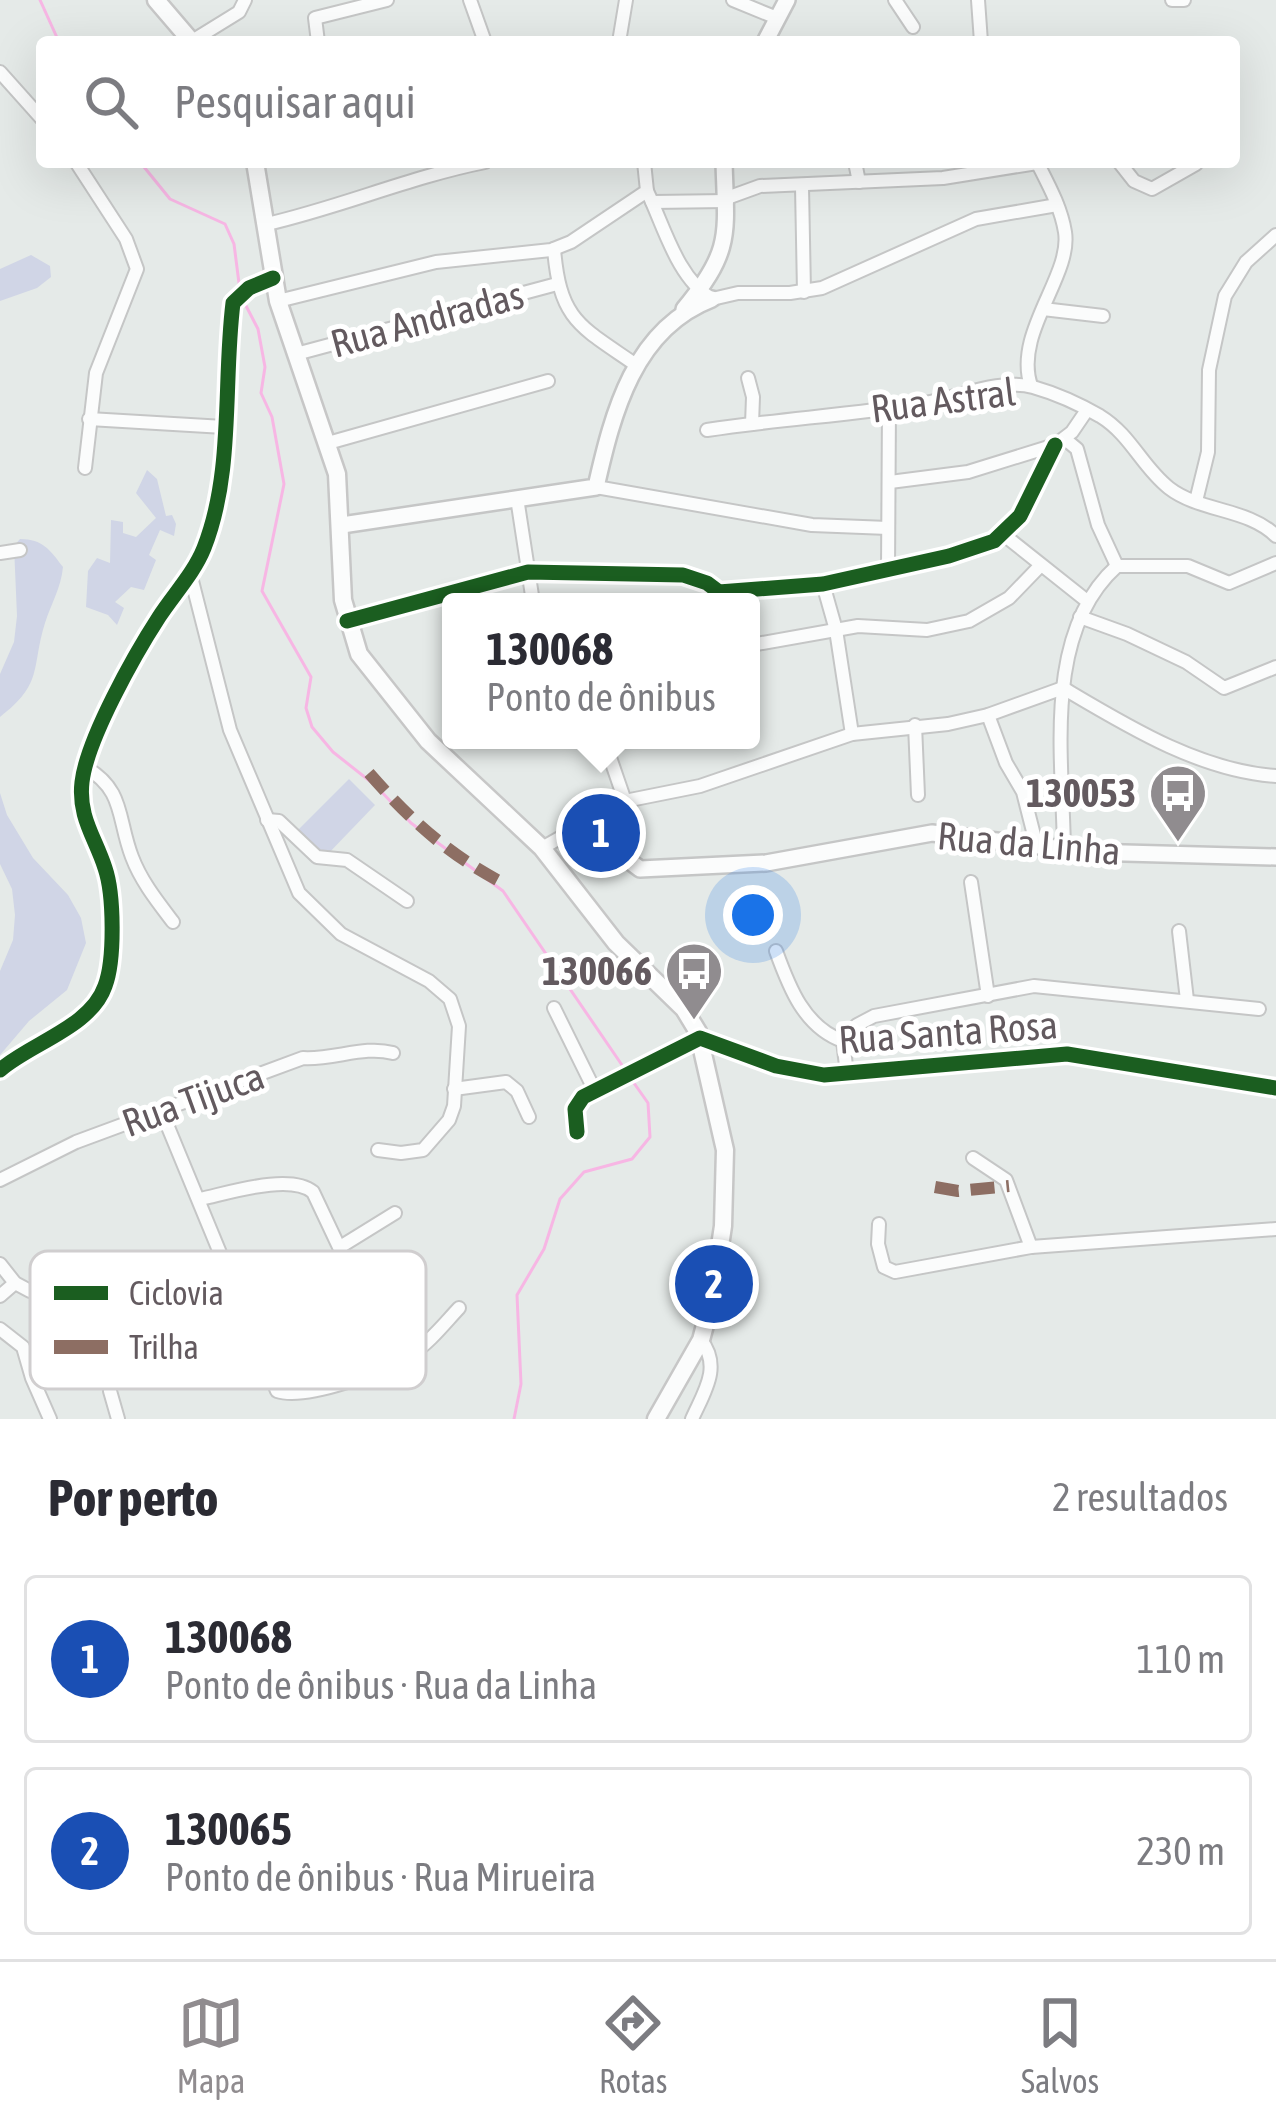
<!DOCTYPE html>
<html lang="pt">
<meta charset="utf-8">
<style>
body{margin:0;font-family:"Asap Condensed",sans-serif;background:#f2f2f3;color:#2b2b33}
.you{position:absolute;left:753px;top:915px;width:42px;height:42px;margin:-30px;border:9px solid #fff;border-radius:50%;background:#1a73e8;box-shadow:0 0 0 18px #1a73e833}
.badge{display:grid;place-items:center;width:78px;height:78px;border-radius:50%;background:#908c8f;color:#fff;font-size:39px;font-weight:700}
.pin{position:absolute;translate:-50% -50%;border:6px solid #fff;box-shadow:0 3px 12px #0006}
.popup{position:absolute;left:442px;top:593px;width:318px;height:156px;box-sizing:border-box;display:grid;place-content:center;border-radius:12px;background:#fff;filter:drop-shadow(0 3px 9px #0005);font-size:39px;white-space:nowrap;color:#7c7c81}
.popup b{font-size:45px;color:#2b2b33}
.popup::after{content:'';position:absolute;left:50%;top:100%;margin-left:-24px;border:24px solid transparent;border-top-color:#fff}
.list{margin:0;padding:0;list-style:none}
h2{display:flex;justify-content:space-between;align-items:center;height:156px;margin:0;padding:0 48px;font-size:51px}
h2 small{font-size:39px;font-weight:400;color:#7c7c81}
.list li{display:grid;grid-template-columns:78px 1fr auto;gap:36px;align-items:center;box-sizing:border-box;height:168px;margin:0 24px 24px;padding:0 24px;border:3px solid #e1e1e2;border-radius:12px}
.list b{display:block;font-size:45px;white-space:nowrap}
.list p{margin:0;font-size:39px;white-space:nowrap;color:#7c7c81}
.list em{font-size:39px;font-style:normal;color:#7c7c81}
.icon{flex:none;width:66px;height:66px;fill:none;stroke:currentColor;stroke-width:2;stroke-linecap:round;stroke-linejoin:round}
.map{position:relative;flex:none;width:1276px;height:1419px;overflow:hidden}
.search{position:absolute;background:#fff;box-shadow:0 12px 48px #0002;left:36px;right:36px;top:36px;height:132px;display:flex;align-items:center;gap:30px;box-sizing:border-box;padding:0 42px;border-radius:12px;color:#7c7c81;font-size:45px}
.sheet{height:540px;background:#fff}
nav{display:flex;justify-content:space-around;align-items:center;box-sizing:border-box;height:168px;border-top:3px solid #e1e1e2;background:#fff;font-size:33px;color:#7c7c81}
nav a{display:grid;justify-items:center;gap:6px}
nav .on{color:#908c8f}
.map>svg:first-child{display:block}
.green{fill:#d0d5e6}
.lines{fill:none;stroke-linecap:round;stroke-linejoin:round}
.stream{stroke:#f7b6e4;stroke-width:3}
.minor-casing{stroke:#c5c6c6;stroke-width:16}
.tertiary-casing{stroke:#c5c6c6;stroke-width:20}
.secondary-casing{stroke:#c7c7c7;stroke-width:21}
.minor{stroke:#fbfcfc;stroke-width:12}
.tertiary{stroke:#fbfcfc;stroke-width:15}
.secondary{stroke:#fbfcfc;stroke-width:16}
.quiet{stroke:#8d6e63;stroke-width:12;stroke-dasharray:24 12;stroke-linecap:butt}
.cycleway-casing{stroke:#fff;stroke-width:22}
.cycleway{stroke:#1b5e20;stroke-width:15}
.labels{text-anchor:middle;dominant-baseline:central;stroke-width:10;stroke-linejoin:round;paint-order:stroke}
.street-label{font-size:39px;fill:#635a5f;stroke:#fff}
.poi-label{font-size:39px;font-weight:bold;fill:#635a5f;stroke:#fff;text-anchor:end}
.key{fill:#fff;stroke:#d0cecf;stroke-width:3}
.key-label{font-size:33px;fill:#635a5f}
</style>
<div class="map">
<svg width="1276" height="1419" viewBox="0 0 1276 1419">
<rect width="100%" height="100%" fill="#e5eae8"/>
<g class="green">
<path d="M 31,255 L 50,266 L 51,277 L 37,288 L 0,301 L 0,269 Z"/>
<path d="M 147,470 L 157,479 L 166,516 L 172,515 L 176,524 L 174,536 L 160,530 L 149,555 L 156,560 L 144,590 L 131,587 L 115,602 L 124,608 L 117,625 L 108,615 L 86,607 L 88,571 L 97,558 L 110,563 L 111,520 L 123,522 L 123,533 L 136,537 L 156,518 L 136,493 Z"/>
<path d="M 20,539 C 43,539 50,550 63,567 C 61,588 51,604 45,623 C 31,668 44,683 0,717 L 0,674 L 14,642 L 17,616 L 14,546 Z"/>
<path d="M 349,779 L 375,805 L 325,857 L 297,831 Z"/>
<path d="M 0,793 L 7,815 L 33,858 L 68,895 L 81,918 L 86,943 L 67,990 L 29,1021 L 0,1055 L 0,971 L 13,940 L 15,915 L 12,889 L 0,864 Z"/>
</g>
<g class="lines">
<g class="stream">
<path d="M 40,0 L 59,42"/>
<path d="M 140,162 L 170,199 L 225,224 L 234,244 L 240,291"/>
<path d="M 243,300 L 258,329 L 265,367 L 261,393 L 272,417 L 284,484 L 262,591 L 311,677 L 306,708 L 312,727 L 333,752 L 376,786 L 411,823 L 503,891 L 624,1068"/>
<path d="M 514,1419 L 521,1384 L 517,1295 L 544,1249 L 560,1199 L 584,1172 L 632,1159 L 650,1137 L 648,1103 L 629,1076"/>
</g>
<defs>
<g id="minor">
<path d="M 470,0 L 485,42"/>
<path d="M 733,0 L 777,18"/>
<path d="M 895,0 L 913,27"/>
<path d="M 978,0 L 981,42"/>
<path d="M 1172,0 L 1184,0"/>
<path d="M 192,41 L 239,12 L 245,0"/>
<path d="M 318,42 L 315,18 L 387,0"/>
<path d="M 619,42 L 626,0"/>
<path d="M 0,72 L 42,119"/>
<path d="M 76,162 L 126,239 L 137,269 L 96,373 L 85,468"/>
<path d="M 855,162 L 859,182"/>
<path d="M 1119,162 L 1134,181 L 1152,189 L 1196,164"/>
<path d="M 802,187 L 804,292"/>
<path d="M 647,191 C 664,226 677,278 712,299 L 738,293 L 790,293 L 822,288 L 976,219 L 1057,205"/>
<path d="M 727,198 L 760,186 L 943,178 L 1037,163"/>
<path d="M 652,202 L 727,201"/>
<path d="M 267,224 C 341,207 410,177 485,162"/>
<path d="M 554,249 C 560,321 580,326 636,365"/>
<path d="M 278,301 L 436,262 L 551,250 L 571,242 L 647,191 L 644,162"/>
<path d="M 1043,309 L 1103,316"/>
<path d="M 296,354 L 557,284"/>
<path d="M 748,378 L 753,397 L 752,424"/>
<path d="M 1031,386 C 1013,333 1072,276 1065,232 C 1061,207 1048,184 1037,162"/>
<path d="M 89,419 L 224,427"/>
<path d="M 707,430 C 779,419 853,415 925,403 C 957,398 1000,378 1033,387 C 1054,393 1081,405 1100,416 C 1131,435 1142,467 1169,488 C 1200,512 1248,508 1276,536"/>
<path d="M 1065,439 L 1077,449 L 1098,525 L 1117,566"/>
<path d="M 328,443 L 548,381"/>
<path d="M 890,482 L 968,472 L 1055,445 L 1072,432 L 1087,410"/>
<path d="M 596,487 L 812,525 L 888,528"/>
<path d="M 517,498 L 533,602"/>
<path d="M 1196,501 L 1208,452 L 1209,370 L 1225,296 L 1246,262 L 1276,235"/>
<path d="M 1004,535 L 1087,601"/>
<path d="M 0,553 L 20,550"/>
<path d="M 888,570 L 889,408"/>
<path d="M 190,573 L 230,730 L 299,893 L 341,934 L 429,981 L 450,999 L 459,1026 L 454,1106 L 449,1120 L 423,1150 L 401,1153 L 378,1150"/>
<path d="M 823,584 L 836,630 L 852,734"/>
<path d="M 700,602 L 719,592"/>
<path d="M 1080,617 L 1127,634 L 1186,662 L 1224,688 L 1276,667"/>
<path d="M 347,621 L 528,572 L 683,575 L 707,583 L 719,592 L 823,584 L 949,556 L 994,541 L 1020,516 L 1055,445"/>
<path d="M 751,645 L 858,626 L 927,630 L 969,621 L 1009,598 L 1040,566"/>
<path d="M 1063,688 C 1127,726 1200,771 1276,776"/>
<path d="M 988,715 L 1006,763 L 1023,792 L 1037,847"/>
<path d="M 915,725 L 918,795"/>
<path d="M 604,740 L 625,801"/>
<path d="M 85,767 C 125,790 117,818 132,857 C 141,881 157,901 173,922"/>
<path d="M 267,820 L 279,821 L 317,857 L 347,860 L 407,901"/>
<path d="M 542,848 L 625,801 L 700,786 L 852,734 L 948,724 L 988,715 L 1063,688"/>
<path d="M 1064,850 C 1063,760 1042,633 1117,566 L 1188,566 L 1229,583 L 1276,563"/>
<path d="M 971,882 L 988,996"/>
<path d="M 1179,931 L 1187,1000"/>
<path d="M 776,951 C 789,987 804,1027 843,1041"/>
<path d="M 554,1008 L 594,1089"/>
<path d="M 847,1074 L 843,1041 L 857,1025 L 874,1016 L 1034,986 L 1259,1009"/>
<path d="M 454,1089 L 506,1082 L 517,1091 L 529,1117"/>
<path d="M 161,1110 L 277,1391 C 306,1401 385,1371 412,1354 C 430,1342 444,1324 459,1308"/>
<path d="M 577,1132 L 575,1109 L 583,1097 L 700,1038 L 776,1066 L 824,1075 L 1067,1054 L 1276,1088"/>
<path d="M 973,1158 L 1006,1180 L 1031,1247"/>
<path d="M 0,1180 L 76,1142 L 303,1058 C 334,1060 364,1045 393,1053"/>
<path d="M 200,1199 C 229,1193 290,1173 313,1192 L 356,1283 L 388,1366"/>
<path d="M 879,1224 L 878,1244 L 884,1267 L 895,1272 L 1031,1247 L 1276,1229"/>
<path d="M 340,1247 L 395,1213"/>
<path d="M 0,1264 L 15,1283 L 30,1291"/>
<path d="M 0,1296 L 15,1283"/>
<path d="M 0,1329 L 23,1347 L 32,1378 L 50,1419"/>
<path d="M 110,1391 L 118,1419"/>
<path d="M 692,1419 C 704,1392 722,1367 701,1340"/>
</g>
<g id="tertiary">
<path d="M 765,42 L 787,0"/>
<path d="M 684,309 C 733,250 726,234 724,162"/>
<path d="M 342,525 L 596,487 C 613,412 634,329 712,299"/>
<path d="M 595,816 L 616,851 L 640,869 L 766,863 L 932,833 L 1088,852 L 1276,857"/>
<path d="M 0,1070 C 31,1043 91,1027 105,986 C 115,960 114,894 105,868 C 95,837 78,817 82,782 C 87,739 135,654 159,617 C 174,594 194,573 204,548 C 234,472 223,383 233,303 L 249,288 L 273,278"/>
</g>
<g id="secondary">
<path d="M 156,0 L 192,42"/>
<path d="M 255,162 L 278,301 L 337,474 L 343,600 L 359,654 L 428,741 L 542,848 L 616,943 L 684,1009 L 698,1032 L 725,1150 L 723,1226 L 712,1299 L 701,1340 L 656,1419"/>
</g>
</defs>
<use href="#minor" class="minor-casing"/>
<use href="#tertiary" class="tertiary-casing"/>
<use href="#secondary" class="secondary-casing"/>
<use href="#minor" class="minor"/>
<use href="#tertiary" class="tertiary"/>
<use href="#secondary" class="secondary"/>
<g class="quiet">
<path d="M 369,773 C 410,820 450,856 505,884"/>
<path d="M 935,1187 L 958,1191 L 1009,1186"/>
</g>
<defs>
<g id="cycleway">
<path d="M 347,621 L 528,572 L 683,575 L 707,583 L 719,592 L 823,584 L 949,556 L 994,541 L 1020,516 L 1055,445"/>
<path d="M 0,1070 C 31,1043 91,1027 105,986 C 115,960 114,894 105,868 C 95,837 78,817 82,782 C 87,739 135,654 159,617 C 174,594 194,573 204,548 C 234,472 223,383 233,303 L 249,288 L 273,278"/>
<path d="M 577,1132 L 575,1109 L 583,1097 L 700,1038 L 776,1066 L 824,1075 L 1067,1054 L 1276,1088"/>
</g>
</defs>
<use href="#cycleway" class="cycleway-casing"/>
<use href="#cycleway" class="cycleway"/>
</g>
<defs>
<symbol id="bus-pin" viewBox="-11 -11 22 30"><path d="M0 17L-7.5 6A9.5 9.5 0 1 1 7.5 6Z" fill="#908c8f" stroke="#fff"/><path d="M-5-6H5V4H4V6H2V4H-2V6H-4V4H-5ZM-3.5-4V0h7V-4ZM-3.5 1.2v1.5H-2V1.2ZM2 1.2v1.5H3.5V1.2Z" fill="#fff"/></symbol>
</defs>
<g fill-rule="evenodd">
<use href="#bus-pin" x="1145" y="760" width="66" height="90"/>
<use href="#bus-pin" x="661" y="938" width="66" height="90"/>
</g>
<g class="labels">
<g class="street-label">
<text transform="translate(427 319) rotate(-15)">Rua Andradas</text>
<text transform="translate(943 400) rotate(-7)">Rua Astral</text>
<text transform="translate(1029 843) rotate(5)">Rua da Linha</text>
<text transform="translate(948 1032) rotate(-4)">Rua Santa Rosa</text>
<text transform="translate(193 1099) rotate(-20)">Rua Tijuca</text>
</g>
<g class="poi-label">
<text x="1136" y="793">130053</text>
<text x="652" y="971">130066</text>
</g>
</g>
<rect x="30" y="1251" width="396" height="138" rx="18" class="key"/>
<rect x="54" y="1286" width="54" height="14" fill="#1b5e20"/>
<rect x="54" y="1340" width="54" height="14" fill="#8d6e63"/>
<g class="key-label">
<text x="129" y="1305">Ciclovia</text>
<text x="129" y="1359">Trilha</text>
</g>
</svg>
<div class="you"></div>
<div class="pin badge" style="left:601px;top:833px;background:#1a4fb4">1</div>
<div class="popup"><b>130068</b>Ponto de ônibus</div>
<div class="pin badge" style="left:714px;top:1284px;background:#1a4fb4">2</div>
<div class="search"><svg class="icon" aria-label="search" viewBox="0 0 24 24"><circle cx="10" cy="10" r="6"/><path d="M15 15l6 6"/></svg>Pesquisar aqui</div>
</div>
<section class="sheet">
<h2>Por perto<small>2 resultados</small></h2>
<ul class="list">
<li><span class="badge" style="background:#1a4fb4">1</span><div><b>130068</b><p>Ponto de ônibus · Rua da Linha</p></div><em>110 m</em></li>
<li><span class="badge" style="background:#1a4fb4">2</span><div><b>130065</b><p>Ponto de ônibus · Rua Mirueira</p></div><em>230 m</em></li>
</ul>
</section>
<nav>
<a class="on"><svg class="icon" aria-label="map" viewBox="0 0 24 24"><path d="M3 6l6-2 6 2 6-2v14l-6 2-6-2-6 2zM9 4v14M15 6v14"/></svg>Mapa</a>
<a><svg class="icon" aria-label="directions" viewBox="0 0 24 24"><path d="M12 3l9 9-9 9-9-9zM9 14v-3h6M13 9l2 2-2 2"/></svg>Rotas</a>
<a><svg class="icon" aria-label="saved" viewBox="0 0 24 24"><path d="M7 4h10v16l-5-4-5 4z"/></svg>Salvos</a>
</nav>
